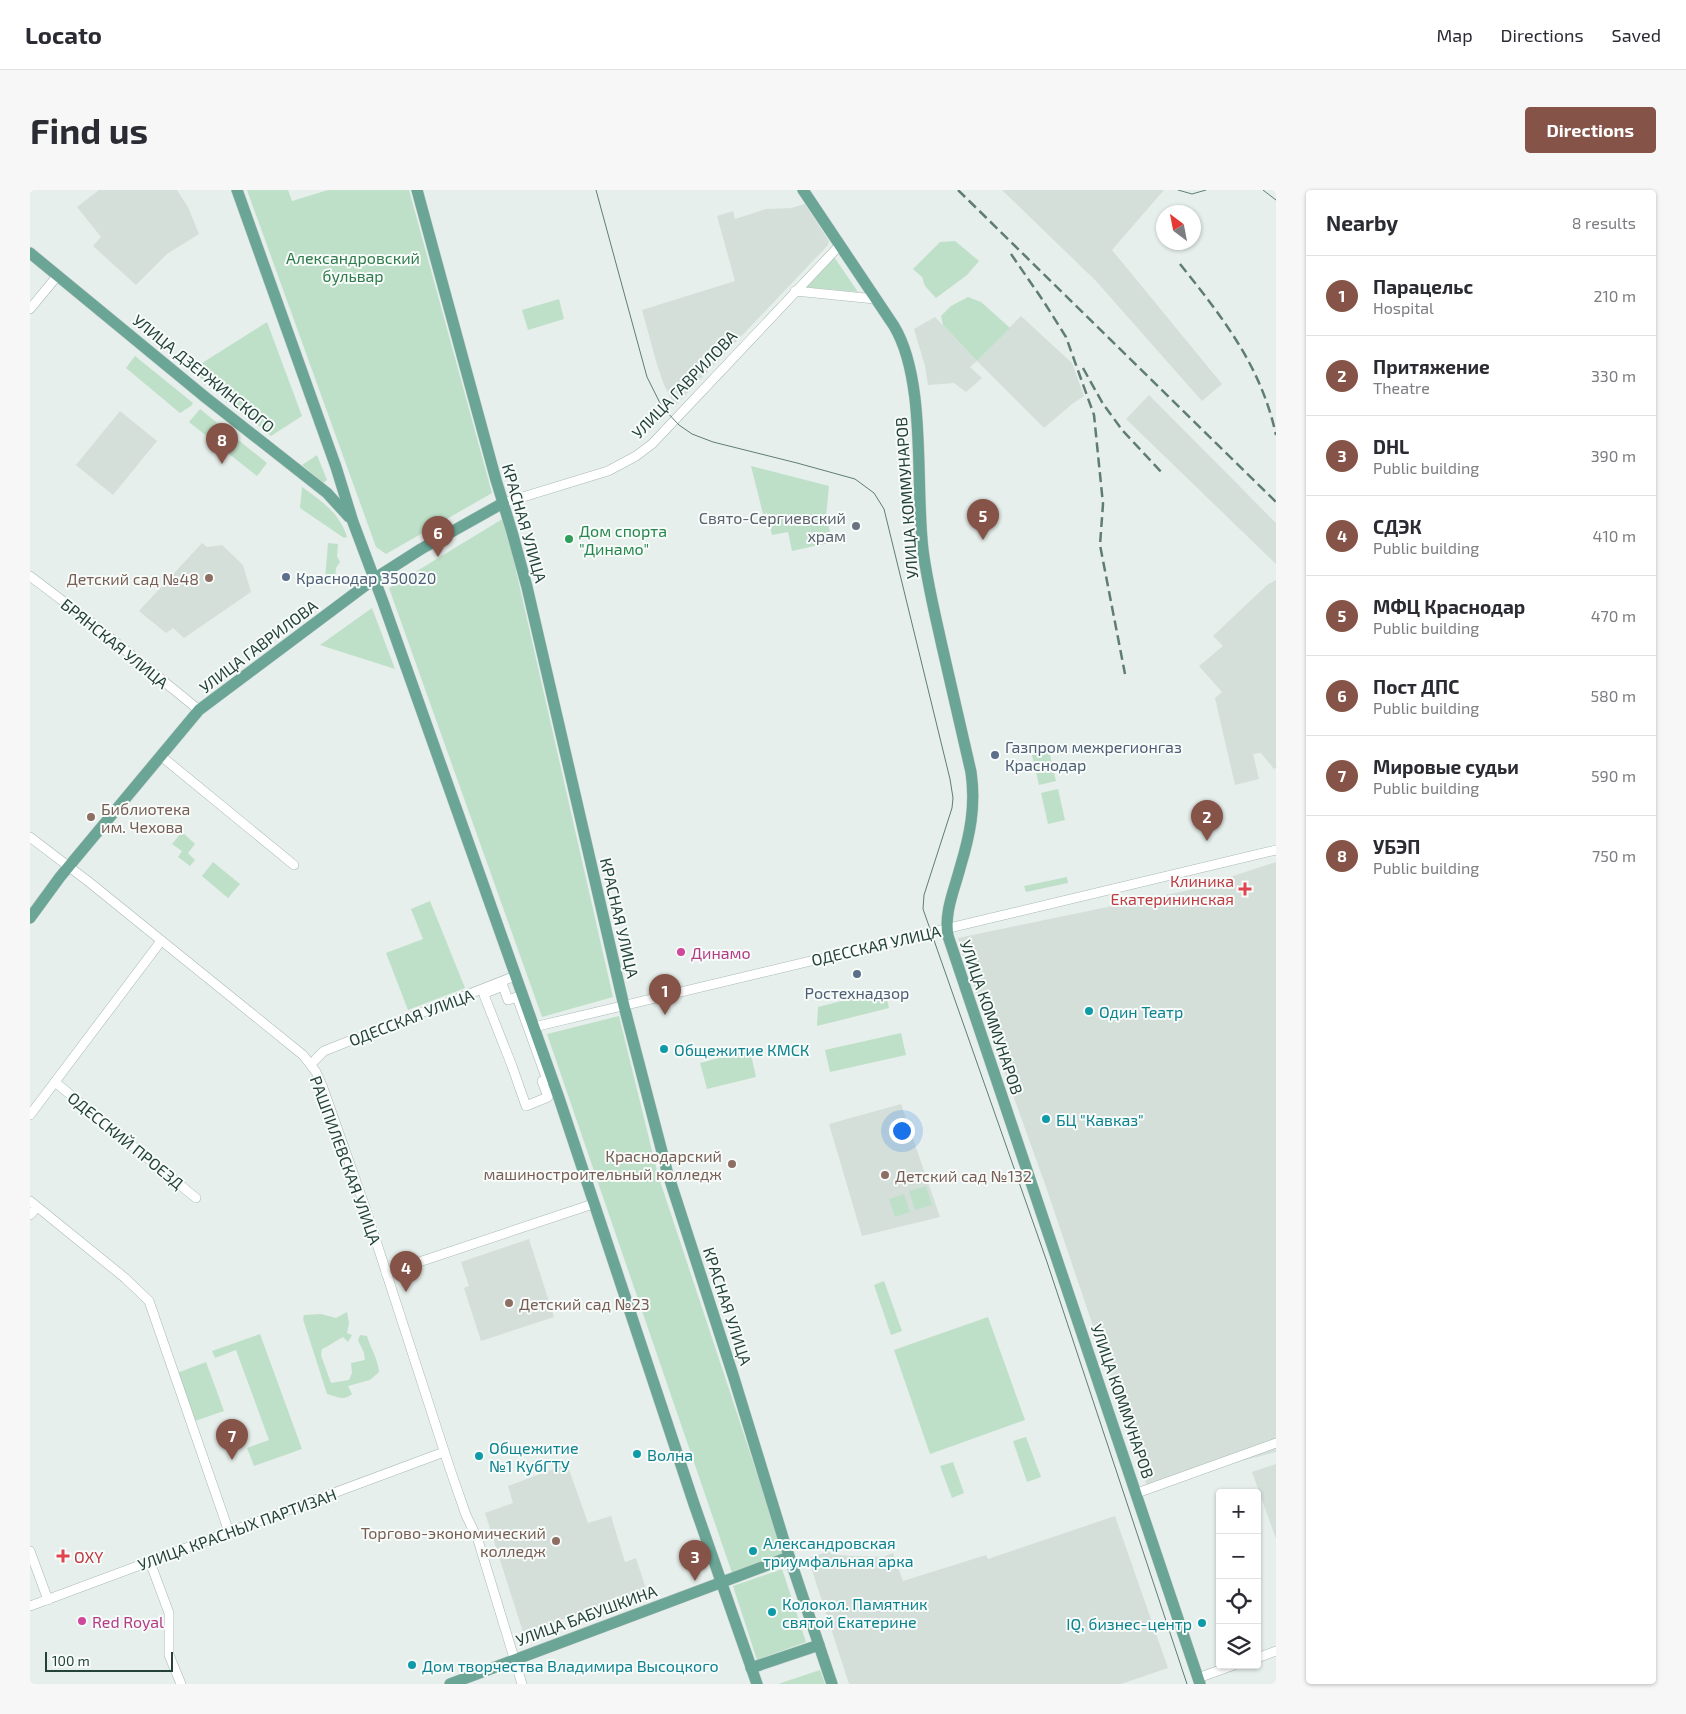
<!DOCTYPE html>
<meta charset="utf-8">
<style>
body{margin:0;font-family:"Exo 2",sans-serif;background:#f7f7f7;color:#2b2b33}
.controls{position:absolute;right:15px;bottom:15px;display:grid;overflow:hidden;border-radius:5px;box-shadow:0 1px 4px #0004}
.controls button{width:45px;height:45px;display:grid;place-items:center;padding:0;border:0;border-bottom:1px solid #e1e1e2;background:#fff;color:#2b2b33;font:25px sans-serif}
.compass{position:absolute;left:1126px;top:15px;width:45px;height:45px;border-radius:50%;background:#fff;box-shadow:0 1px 4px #0004;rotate:328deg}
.scale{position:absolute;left:15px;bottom:12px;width:128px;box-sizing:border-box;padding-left:5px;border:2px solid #24423a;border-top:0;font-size:14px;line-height:18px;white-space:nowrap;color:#24423a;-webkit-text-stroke:4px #f7fbf9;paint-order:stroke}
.you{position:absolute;left:871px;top:940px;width:18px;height:18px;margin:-12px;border:4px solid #fff;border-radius:50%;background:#1a73e8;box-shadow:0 0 0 8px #1a73e833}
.badge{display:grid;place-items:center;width:32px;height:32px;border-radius:50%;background:#855347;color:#fff;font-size:16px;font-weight:700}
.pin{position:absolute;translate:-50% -41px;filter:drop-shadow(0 1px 2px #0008)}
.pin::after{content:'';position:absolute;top:26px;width:18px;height:15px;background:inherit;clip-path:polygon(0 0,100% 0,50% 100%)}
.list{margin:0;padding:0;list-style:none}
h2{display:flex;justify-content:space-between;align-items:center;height:65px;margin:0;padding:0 20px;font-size:21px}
h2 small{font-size:16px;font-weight:400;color:#7c7c81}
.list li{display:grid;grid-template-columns:32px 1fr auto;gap:15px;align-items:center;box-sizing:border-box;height:80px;padding:0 20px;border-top:1px solid #e1e1e2}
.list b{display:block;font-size:19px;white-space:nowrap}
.list p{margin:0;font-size:16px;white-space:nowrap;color:#7c7c81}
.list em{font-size:16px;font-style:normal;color:#7c7c81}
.icon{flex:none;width:28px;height:28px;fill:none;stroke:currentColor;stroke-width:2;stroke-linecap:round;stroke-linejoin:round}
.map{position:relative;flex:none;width:1246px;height:1494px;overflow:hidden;border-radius:5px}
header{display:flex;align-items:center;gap:30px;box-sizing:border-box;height:70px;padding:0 25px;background:#fff;border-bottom:1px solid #e1e1e2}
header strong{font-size:24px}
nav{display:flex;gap:28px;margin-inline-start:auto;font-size:18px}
.intro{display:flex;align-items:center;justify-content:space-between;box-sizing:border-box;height:120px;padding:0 30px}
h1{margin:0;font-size:35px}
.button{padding:12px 22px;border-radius:5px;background:#855347;color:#fff;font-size:18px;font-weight:700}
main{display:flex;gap:30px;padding:0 30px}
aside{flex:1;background:#fff;border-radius:5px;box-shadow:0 1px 4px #0004}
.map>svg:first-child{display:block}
.built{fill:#d4dfda}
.green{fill:#bfe0c8}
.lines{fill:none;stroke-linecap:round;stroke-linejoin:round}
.minor-casing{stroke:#a8b8b2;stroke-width:10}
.major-casing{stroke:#c2cac8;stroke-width:12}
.minor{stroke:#fff;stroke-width:9}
.major{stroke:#6aa596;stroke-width:11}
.tram{stroke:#5f7d75;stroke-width:1}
.rail{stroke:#5f7d75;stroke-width:2.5;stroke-dasharray:10 5;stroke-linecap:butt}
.worship-dot{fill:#6b7280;stroke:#f7fbf9;stroke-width:2}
.leisure-dot{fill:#2e9e5b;stroke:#f7fbf9;stroke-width:2}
.service-dot{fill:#5c6f8a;stroke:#f7fbf9;stroke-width:2}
.education-dot{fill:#8d6e63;stroke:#f7fbf9;stroke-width:2}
.health-dot{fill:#e0444e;stroke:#f7fbf9;stroke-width:2}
.hotel-dot{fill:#d1479c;stroke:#f7fbf9;stroke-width:2}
.culture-dot{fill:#0f9aa8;stroke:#f7fbf9;stroke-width:2}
.labels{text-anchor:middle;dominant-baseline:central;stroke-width:4;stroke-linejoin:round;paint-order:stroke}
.park-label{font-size:16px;fill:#2d7a4b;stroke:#f7fbf9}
.street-label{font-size:16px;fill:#24423a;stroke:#f7fbf9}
.worship-label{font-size:16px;fill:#5b616d;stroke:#f7fbf9;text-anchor:end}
.leisure-label{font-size:16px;fill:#27864d;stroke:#f7fbf9;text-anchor:start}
.service-label{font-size:16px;fill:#4e5e75;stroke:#f7fbf9;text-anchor:start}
.education-label{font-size:16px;fill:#785e54;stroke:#f7fbf9;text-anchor:end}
.health-label{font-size:16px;fill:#be3a42;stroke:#f7fbf9;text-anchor:end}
.hotel-label{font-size:16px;fill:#b23c85;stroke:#f7fbf9;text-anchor:start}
.culture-label{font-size:16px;fill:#0d838f;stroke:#f7fbf9;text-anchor:start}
</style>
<header>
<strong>Locato</strong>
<nav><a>Map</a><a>Directions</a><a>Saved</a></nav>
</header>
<div class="intro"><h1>Find us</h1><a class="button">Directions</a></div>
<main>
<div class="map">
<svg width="1246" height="1494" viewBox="0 0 1246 1494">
<rect width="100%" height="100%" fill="#e6efeb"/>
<g class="built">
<path d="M 69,0 L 147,0 L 158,17 L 169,44 L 137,64 L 106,95 L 63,56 L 71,47 L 47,17 Z"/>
<path d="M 972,0 L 1134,0 L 1082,60 L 1192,194 L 1172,211 L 1066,91 Z"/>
<path d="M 775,14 L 799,51 L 798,55 L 645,216 L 634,195 L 626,171 L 612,120 L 705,91 L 687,26 L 703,21 L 705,29 L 736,19 L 761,18 Z"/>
<path d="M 991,126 L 1042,173 L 1054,206 L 1042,214 L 1014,238 L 947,171 L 940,177 L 952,188 L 936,202 L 924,193 L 898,195 L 895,176 L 884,139 L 905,127 L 947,171 Z"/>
<path d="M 1119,205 L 1246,333 L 1246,374 L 1096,229 Z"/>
<path d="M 90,221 L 127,251 L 83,305 L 46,275 Z"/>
<path d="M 172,353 L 177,357 L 192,355 L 213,375 L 221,402 L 154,448 L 143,438 L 136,443 L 109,421 Z"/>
<path d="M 1246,390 L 1246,578 L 1244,579 L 1231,563 L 1223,564 L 1229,589 L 1205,595 L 1185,508 L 1192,502 L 1169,476 L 1193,456 L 1183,446 L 1237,395 Z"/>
<path d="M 1246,672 L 1246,1262 L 1117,1296 L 1016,997 L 932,763 L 928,748 L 1164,699 Z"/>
<path d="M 871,914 L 910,1027 L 832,1046 L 799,934 Z"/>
<path d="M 499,1049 L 524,1127 L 451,1151 L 434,1098 L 439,1096 L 431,1072 Z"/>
<path d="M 537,1274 L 558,1333 L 581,1326 L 595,1372 L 606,1368 L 617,1402 L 493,1442 L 455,1323 L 483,1313 L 478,1296 Z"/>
<path d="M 1246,1274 L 1246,1349 L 1222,1282 Z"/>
<path d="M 1085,1326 L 1138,1478 L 1091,1494 L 819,1494 L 778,1368 L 800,1361 L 801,1364 L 820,1366 L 853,1367 L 863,1363 L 873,1391 L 956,1365 L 958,1369 Z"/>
</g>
<g class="green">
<path d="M 217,0 L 258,0 L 262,11 L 298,0 L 379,0 L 462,303 L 356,364 L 346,357 Z"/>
<path d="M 925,51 L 949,71 L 937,85 L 906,108 L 895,96 L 892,87 L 883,79 L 910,52 Z"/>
<path d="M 804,67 L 828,102 L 774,97 Z"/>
<path d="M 938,107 L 951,112 L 980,138 L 947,171 L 913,135 L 911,126 L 921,116 Z"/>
<path d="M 529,109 L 534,129 L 498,140 L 492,120 Z"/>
<path d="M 237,132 L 272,226 L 241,246 L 161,180 Z"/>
<path d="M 105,166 L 163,213 L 161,216 L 150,223 L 96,178 Z"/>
<path d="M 170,219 L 237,273 L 227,286 L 159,232 Z"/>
<path d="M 287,265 L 297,290 L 293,293 L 272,275 Z"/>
<path d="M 721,276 L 799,296 L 796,327 L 803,352 L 762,361 L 758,342 L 742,345 L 737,323 L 733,324 Z"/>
<path d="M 272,297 C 291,311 310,323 317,347 L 314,348 L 270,318 Z"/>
<path d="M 474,328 L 583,807 L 512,827 L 359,398 Z"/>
<path d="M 298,353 L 308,354 L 307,366 L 310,372 L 306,378 L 305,390 L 295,389 Z"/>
<path d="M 342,418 L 365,479 L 290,455 Z"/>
<path d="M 1019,561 L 1026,591 L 1009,595 L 1002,565 Z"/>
<path d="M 1028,599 L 1035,630 L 1018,634 L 1011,603 Z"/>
<path d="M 152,642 L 165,654 L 158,663 L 165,670 L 160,676 L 148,667 L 152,661 L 142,654 Z"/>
<path d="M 183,672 L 210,694 L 198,708 L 172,686 Z"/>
<path d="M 1037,687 L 1038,693 L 996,702 L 994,696 Z"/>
<path d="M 400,711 L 435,798 L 378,820 L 356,763 L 393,749 L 381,719 Z"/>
<path d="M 855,800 L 859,818 L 787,836 L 788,817 Z"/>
<path d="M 589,826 L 628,985 L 754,1365 L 702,1383 L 517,844 Z"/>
<path d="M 871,843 L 876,865 L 800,882 L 795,860 Z"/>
<path d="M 720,860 L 726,887 L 677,899 L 670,873 Z"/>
<path d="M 896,996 L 902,1015 L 885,1020 L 879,1001 Z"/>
<path d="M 874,1004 L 880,1022 L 865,1027 L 859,1009 Z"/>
<path d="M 854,1091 L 872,1141 L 861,1145 L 844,1095 Z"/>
<path d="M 317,1122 L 319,1133 L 317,1143 L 322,1145 L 318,1152 L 313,1147 C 305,1151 299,1156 292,1159 L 291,1165 L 301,1193 L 319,1190 L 322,1183 L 321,1173 L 335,1170 L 334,1163 L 328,1150 L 330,1145 L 337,1146 C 341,1159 348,1169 349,1182 L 340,1190 L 318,1196 L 322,1204 C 314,1211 307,1207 297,1204 L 273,1129 L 274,1125 L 291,1124 L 306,1128 Z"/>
<path d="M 958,1127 L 995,1230 L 900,1264 L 864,1160 Z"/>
<path d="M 230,1144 L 272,1259 L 224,1276 L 217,1258 L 239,1250 L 206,1160 L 185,1168 L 182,1161 Z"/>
<path d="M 176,1172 L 194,1221 L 165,1231 L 147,1183 Z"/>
<path d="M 996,1247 L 1011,1287 L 997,1292 L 983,1251 Z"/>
<path d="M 923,1272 L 934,1303 L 922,1308 L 910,1276 Z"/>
<path d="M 752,1379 L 776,1452 L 727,1470 L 703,1396 Z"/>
<path d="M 790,1480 L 795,1494 L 748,1494 Z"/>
</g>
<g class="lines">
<defs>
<g id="minor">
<path d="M 765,101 L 845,109"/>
<path d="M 0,119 L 28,85"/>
<path d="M 473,313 L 578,281 L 606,266 L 622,254 L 809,56"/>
<path d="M 0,386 L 62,433 L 169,520"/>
<path d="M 131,566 L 264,675"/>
<path d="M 0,647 L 59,692 L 273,865 L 286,882 L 293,898 L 335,1017 L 419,1276 L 436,1325 L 448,1350 L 492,1494"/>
<path d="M 473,796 L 478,810 L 487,807 L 517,890 L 512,891 L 518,907 L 496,916 L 482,876 L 454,805 L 455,803 Z"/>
<path d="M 504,837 L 1246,660"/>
<path d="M 281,874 L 294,861 L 485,786"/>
<path d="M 25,892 L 166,1008"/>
<path d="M 0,925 L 131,751"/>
<path d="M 0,1011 L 95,1088 L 119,1111 L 199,1342"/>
<path d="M 0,1025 L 7,1017"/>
<path d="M 356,1083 L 563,1014"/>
<path d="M 1107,1303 L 1246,1253"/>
<path d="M 0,1361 L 18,1410"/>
<path d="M 120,1372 L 139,1423 L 139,1465 L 151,1494"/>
<path d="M 0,1416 L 414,1262"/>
<path d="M 1227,1468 L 1246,1461"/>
<path d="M 1168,1488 L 1204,1475"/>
</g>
<g id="major">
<path d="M 207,0 L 306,277 L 323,332 L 353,412 L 529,908 L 664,1314 L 727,1494"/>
<path d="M 387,0 L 466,290 L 482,342 L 497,397 L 594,816 L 637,981 L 703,1185 L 754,1351 L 802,1494"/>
<path d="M 773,0 L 864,136 C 897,191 885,295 893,360 C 897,392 905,424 912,456 C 922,498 931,540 941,582 C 946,616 940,645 930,678 C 924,701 914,722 918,746 L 1170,1494"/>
<path d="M 0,63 L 175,207 L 297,303 L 319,327"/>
<path d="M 0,728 L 30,687 L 169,520 L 344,389 L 391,359 L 473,313"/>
<path d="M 721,1478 L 789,1455"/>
<path d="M 420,1494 L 759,1367"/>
</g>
</defs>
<use href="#minor" class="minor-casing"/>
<use href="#major" class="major-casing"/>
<use href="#minor" class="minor"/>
<use href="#major" class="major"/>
<g class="tram">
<path d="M 566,0 L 617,187 L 632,217 L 649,235 L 662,244 L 683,252 L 767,273 L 825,289 L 844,303 L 854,319 L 920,589 L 923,608 L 922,618 L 894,705 L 893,719 L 1017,1072 L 1157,1494"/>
<path d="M 1148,0 L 1162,4 L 1176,0"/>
<path d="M 1233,0 L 1246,10"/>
</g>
<g class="rail">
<path d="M 928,0 L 1246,312"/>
<path d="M 981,64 L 1014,112 L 1036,147 L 1064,225 L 1073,314 L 1070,355 L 1095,484"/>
<path d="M 1150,74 C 1193,128 1231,176 1246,245"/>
<path d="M 1053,178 L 1073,214 L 1093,241 L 1134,285"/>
</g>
</g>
<circle class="worship-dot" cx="826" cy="336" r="5"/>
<circle class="leisure-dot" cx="539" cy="349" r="5"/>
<g class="service-dot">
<circle cx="256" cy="387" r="5"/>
<circle cx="965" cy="565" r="5"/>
<circle cx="827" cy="784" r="5"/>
</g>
<g class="education-dot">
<circle cx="179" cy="388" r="5"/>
<circle cx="61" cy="627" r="5"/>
<circle cx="702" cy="974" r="5"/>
<circle cx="855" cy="985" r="5"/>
<circle cx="479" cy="1113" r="5"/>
<circle cx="526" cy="1351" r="5"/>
</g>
<g class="health-dot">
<path d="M1212.5 691.5h5v5h5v5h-5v5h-5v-5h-5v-5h5z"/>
<path d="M30.5 1358.5h5v5h5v5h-5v5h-5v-5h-5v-5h5z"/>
</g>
<g class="hotel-dot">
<circle cx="651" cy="762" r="5"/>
<circle cx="52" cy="1431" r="5"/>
</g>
<g class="culture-dot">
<circle cx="1059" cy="821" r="5"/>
<circle cx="634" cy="859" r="5"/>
<circle cx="1016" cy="929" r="5"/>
<circle cx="607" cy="1264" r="5"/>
<circle cx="449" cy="1266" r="5"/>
<circle cx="723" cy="1361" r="5"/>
<circle cx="742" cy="1422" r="5"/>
<circle cx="1172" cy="1433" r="5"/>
<circle cx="382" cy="1475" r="5"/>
</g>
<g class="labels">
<g class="park-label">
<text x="323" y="67">Александровский<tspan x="323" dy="18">бульвар</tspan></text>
</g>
<g class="street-label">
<text transform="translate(174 183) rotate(39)">УЛИЦА ДЗЕРЖИНСКОГО</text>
<text transform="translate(654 194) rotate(-46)">УЛИЦА ГАВРИЛОВА</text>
<text transform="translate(876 308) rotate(-94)">УЛИЦА КОММУНАРОВ</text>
<text transform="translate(495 333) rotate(74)">КРАСНАЯ УЛИЦА</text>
<text transform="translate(85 453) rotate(39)">БРЯНСКАЯ УЛИЦА</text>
<text transform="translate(228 456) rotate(-37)">УЛИЦА ГАВРИЛОВА</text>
<text transform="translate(590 728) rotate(77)">КРАСНАЯ УЛИЦА</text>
<text transform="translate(846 755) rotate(-13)">ОДЕССКАЯ УЛИЦА</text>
<text transform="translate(381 827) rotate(-21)">ОДЕССКАЯ УЛИЦА</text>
<text transform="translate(962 827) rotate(71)">УЛИЦА КОММУНАРОВ</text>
<text transform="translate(96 950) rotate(39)">ОДЕССКИЙ ПРОЕЗД</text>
<text transform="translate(316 970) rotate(70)">РАШПИЛЕВСКАЯ УЛИЦА</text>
<text transform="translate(698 1116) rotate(72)">КРАСНАЯ УЛИЦА</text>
<text transform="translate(1093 1211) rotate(71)">УЛИЦА КОММУНАРОВ</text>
<text transform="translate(207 1339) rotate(-20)">УЛИЦА КРАСНЫХ ПАРТИЗАН</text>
<text transform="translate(556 1425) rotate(-20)">УЛИЦА БАБУШКИНА</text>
</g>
<g class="worship-label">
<text x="816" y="327">Свято-Сергиевский<tspan x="816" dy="18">храм</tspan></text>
</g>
<g class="leisure-label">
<text x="549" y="340">Дом спорта<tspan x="549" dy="18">"Динамо"</tspan></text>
</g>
<g class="service-label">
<text x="266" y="387">Краснодар 350020</text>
<text x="975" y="556">Газпром межрегионгаз<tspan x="975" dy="18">Краснодар</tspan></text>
<text x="827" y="802" text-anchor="middle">Ростехнадзор</text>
</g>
<g class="education-label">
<text x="169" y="388">Детский сад №48</text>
<text x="71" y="618" text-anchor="start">Библиотека<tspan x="71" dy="18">им. Чехова</tspan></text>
<text x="692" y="965">Краснодарский<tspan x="692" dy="18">машиностроительный колледж</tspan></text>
<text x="865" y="985" text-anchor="start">Детский сад №132</text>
<text x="489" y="1113" text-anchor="start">Детский сад №23</text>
<text x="516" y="1342">Торгово-экономический<tspan x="516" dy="18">колледж</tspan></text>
</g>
<g class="health-label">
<text x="1204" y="690">Клиника<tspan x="1204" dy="18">Екатерининская</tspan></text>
<text x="44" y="1366" text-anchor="start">OXY</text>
</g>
<g class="hotel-label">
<text x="661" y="762">Динамо</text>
<text x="62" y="1431">Red Royal</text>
</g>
<g class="culture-label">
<text x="1069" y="821">Один Театр</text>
<text x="644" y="859">Общежитие КМСК</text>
<text x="1026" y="929">БЦ "Кавказ"</text>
<text x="459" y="1257">Общежитие<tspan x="459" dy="18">№1 КубГТУ</tspan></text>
<text x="617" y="1264">Волна</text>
<text x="733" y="1352">Александровская<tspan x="733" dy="18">триумфальная арка</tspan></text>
<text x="752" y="1413">Колокол. Памятник<tspan x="752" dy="18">святой Екатерине</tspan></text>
<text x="1162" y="1433" text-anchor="end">IQ, бизнес-центр</text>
<text x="392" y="1475">Дом творчества Владимира Высоцкого</text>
</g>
</g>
</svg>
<div class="controls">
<button>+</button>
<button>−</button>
<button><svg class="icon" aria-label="locate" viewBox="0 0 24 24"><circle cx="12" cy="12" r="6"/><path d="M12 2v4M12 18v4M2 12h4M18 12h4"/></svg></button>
<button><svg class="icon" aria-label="layers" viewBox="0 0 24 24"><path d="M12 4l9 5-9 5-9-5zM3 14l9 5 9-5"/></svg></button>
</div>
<svg class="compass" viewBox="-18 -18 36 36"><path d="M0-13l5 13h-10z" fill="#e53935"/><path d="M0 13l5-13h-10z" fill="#7c7c81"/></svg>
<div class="scale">100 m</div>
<div class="you"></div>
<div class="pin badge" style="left:635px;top:825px">1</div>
<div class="pin badge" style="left:1177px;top:651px">2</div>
<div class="pin badge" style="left:665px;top:1391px">3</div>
<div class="pin badge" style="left:376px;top:1102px">4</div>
<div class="pin badge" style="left:953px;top:350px">5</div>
<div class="pin badge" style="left:408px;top:367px">6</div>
<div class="pin badge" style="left:202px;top:1270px">7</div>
<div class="pin badge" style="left:192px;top:274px">8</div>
</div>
<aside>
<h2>Nearby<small>8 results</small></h2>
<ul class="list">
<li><span class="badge">1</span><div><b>Парацельс</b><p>Hospital</p></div><em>210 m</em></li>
<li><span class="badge">2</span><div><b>Притяжение</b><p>Theatre</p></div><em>330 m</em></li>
<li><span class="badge">3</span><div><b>DHL</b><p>Public building</p></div><em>390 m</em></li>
<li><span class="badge">4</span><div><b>СДЭК</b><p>Public building</p></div><em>410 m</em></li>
<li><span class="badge">5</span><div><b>МФЦ Краснодар</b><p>Public building</p></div><em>470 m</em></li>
<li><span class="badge">6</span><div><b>Пост ДПС</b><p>Public building</p></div><em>580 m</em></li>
<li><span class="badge">7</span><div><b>Мировые судьи</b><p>Public building</p></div><em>590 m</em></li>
<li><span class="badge">8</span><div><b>УБЭП</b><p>Public building</p></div><em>750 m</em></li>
</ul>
</aside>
</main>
